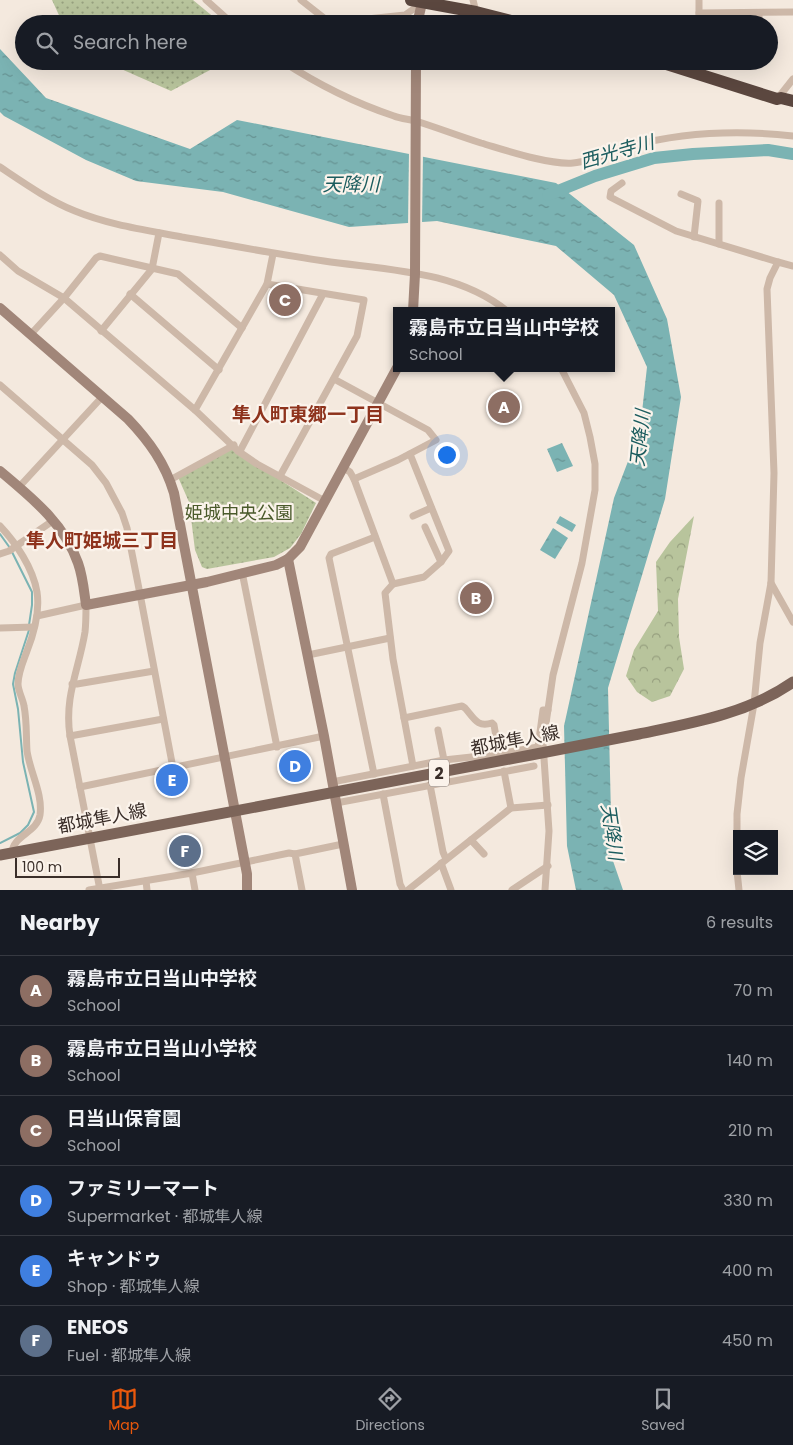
<!DOCTYPE html>
<meta charset="utf-8">
<style>
body{margin:0;font-family:Poppins,"Noto Sans JP",sans-serif;background:#242831;color:#f1f3f6}
.controls{position:absolute;right:15px;bottom:15px;display:grid;overflow:hidden;border-radius:0px;box-shadow:0 5px 20px #0002}
.controls button{width:45px;height:45px;display:grid;place-items:center;padding:0;border:0;border-bottom:1px solid #363941;background:#171b24;color:#f1f3f6;font:25px sans-serif}
.scale{position:absolute;left:15px;bottom:12px;width:105px;box-sizing:border-box;padding-left:5px;border:2px solid #3a2e29;border-top:0;font-size:14px;line-height:18px;white-space:nowrap;color:#3a2e29;-webkit-text-stroke:4px #fbf3eb;paint-order:stroke}
.you{position:absolute;left:446px;top:454px;width:18px;height:18px;margin:-12px;border:4px solid #fff;border-radius:50%;background:#1a73e8;box-shadow:0 0 0 8px #1a73e833}
.badge{display:grid;place-items:center;width:32px;height:32px;border-radius:50%;background:#ea580c;color:#fff;font-size:16px;font-weight:700}
.pin{position:absolute;translate:-50% -50%;border:2px solid #fff;box-shadow:0 1px 5px #0006}
.popup{position:absolute;left:393px;top:307px;width:222px;height:65px;box-sizing:border-box;display:grid;place-content:center;border-radius:0px;background:#171b24;filter:drop-shadow(0 1px 4px #0005);font-size:16px;white-space:nowrap;color:#9ea1a6}
.popup b{font-size:19px;color:#f1f3f6}
.popup::after{content:'';position:absolute;left:50%;top:100%;margin-left:-10px;border:10px solid transparent;border-top-color:#171b24}
.list{margin:0;padding:0;list-style:none}
h2{display:flex;justify-content:space-between;align-items:center;height:65px;margin:0;padding:0 20px;font-size:21px}
h2 small{font-size:16px;font-weight:400;color:#9ea1a6}
.list li{display:grid;grid-template-columns:32px 1fr auto;gap:15px;align-items:center;box-sizing:border-box;height:70px;padding:0 20px;border-top:1px solid #363941}
.list b{display:block;font-size:19px;white-space:nowrap}
.list p{margin:0;font-size:16px;white-space:nowrap;color:#9ea1a6}
.list em{font-size:16px;font-style:normal;color:#9ea1a6}
.icon{flex:none;width:28px;height:28px;fill:none;stroke:currentColor;stroke-width:2;stroke-linecap:round;stroke-linejoin:round}
.map{position:relative;flex:none;width:793px;height:890px;overflow:hidden}
.search{position:absolute;background:#171b24;box-shadow:0 5px 20px #0002;left:15px;right:15px;top:15px;height:55px;display:flex;align-items:center;gap:12px;box-sizing:border-box;padding:0 18px;border-radius:28px;color:#9ea1a6;font-size:19px}
.sheet{height:485px;background:#171b24}
nav{display:flex;justify-content:space-around;align-items:center;box-sizing:border-box;height:70px;border-top:1px solid #363941;background:#171b24;font-size:14px;color:#9ea1a6}
nav a{display:grid;justify-items:center;gap:2px}
nav .on{color:#ea580c}
.map>svg:first-child{display:block}
.forest{fill:url(#forest-crowns)}
.park{fill:url(#park-dots)}
.water{fill:url(#water-ripples)}
.pier{fill:#f4e9de}
.lines{fill:none;stroke-linecap:round;stroke-linejoin:round}
.stream{stroke:#7bb3b3;stroke-width:2}
.river{stroke:#7bb3b3;stroke-width:12}
.street{stroke:#cdb8a8;stroke-width:7}
.secondary{stroke:#a18679;stroke-width:10}
.primary{stroke:#7c6459;stroke-width:11}
.highway{stroke:#5b473f;stroke-width:12}
.labels{text-anchor:middle;dominant-baseline:central;stroke-width:4.5;stroke-linejoin:round;paint-order:stroke}
.shield{fill:#fbf3eb;stroke:#746963;stroke-width:1}
.shield-label{font-size:16px;font-weight:bold;fill:#3a2e29}
.park-label{font-size:18px;fill:#4a5a2b;stroke:#fbf3eb}
.street-label{font-size:18px;fill:#3a2e29;stroke:#fbf3eb}
.water-label{font-size:19px;font-style:italic;fill:#1b5c5e;stroke:#fbf3eb}
.neighbourhood-label{font-size:19px;font-weight:bold;fill:#8e331d;stroke:#fbf3eb}
</style>
<div class="map">
<svg width="793" height="890" viewBox="0 0 793 890">
<defs>
<pattern id="forest-crowns" width="20" height="18" patternUnits="userSpaceOnUse" patternTransform="scale(1.25)"><rect width="20" height="18" fill="#b8c49c"/><path d="M2 6a3 3 0 1 1 6 0M12 15a3 3 0 1 1 6 0" fill="none" stroke="#97a07f"/></pattern>
<pattern id="park-dots" width="8" height="8" patternUnits="userSpaceOnUse" patternTransform="scale(1.25)"><rect width="8" height="8" fill="#b8c49c"/><path d="M2 2h.1M6 6h.1" fill="none" stroke="#97a07f" stroke-width="1.8" stroke-linecap="round"/></pattern>
<pattern id="water-ripples" width="26" height="14" patternUnits="userSpaceOnUse" patternTransform="scale(1.25)"><rect width="26" height="14" fill="#7bb3b3"/><path d="M2 4q2-2 4 0t4 0M15 11q2-2 4 0t4 0" fill="none" stroke="#669292"/></pattern>
</defs>
<rect width="100%" height="100%" fill="#f4e9de"/>
<path class="forest" d="M 694,516 L 678,599 L 679,637 L 684,669 L 670,696 L 652,702 L 637,692 L 626,676 L 634,650 L 658,611 L 656,562 L 670,542 Z"/>
<g class="park">
<path d="M 52,0 L 193,0 L 222,24 L 63,24 Z"/>
<path d="M 103,61 L 231,61 L 210,70 L 171,91 Z"/>
<path d="M 231,448 L 316,503 L 301,534 L 290,548 L 274,557 L 207,569 L 202,567 L 195,550 L 189,502 L 178,477 Z"/>
</g>
<g class="water">
<path d="M 0,49 L 46,98 L 190,149 L 237,120 L 556,183 L 634,245 L 667,319 L 681,397 L 665,499 L 608,688 L 612,858 L 623,890 L 576,890 L 567,846 L 564,726 L 614,498 L 640,430 L 647,367 L 614,295 L 556,246 L 437,221 L 349,227 L 223,192 L 136,181 L 86,160 L 4,116 L 0,112 Z"/>
<path d="M 562,443 L 573,466 L 557,472 L 547,449 Z"/>
<path d="M 560,516 L 576,525 L 572,532 L 556,523 Z"/>
<path d="M 553,528 L 568,538 L 555,559 L 540,550 Z"/>
</g>
<path class="pier" d="M 409,151 L 423,154 L 422,225 L 408,226 Z"/>
<g class="lines">
<g class="stream">
<path d="M 0,534 L 10,548"/>
<path d="M 12,552 L 32,592 L 32,605 L 29,625"/>
<path d="M 0,843 L 20,833 L 28,825 L 34,812 L 23,762 L 18,709 L 13,684 L 15,673 L 29,630"/>
</g>
<path class="river" d="M 548,195 L 595,176 L 654,158 L 693,154 L 768,150 L 793,154"/>
<g class="street">
<path d="M 206,0 L 233,24"/>
<path d="M 301,0 L 329,22 L 339,22 L 405,15 L 422,3"/>
<path d="M 473,0 L 476,12"/>
<path d="M 699,0 L 699,24"/>
<path d="M 699,13 L 793,12"/>
<path d="M 759,13 L 759,24"/>
<path d="M 282,61 C 317,84 355,103 394,116 C 401,119 409,119 416,121 C 438,128 459,136 481,143 C 505,150 549,165 573,163 C 593,161 612,152 631,146 C 684,132 739,130 793,136"/>
<path d="M 698,74 L 698,61"/>
<path d="M 778,98 L 793,79"/>
<path d="M 0,167 C 24,183 48,200 75,211 C 109,225 146,230 182,237 C 229,245 276,254 324,261 C 386,270 456,270 507,311"/>
<path d="M 622,183 L 611,191 L 610,197 L 676,231 L 778,262"/>
<path d="M 681,194 L 698,201 L 694,237"/>
<path d="M 719,244 L 719,203"/>
<path d="M 273,254 L 267,284 L 195,410 L 238,451 L 257,464 L 325,501"/>
<path d="M 0,255 L 18,271 L 64,298 L 195,410"/>
<path d="M 267,284 L 364,300 L 357,336 L 280,476"/>
<path d="M 130,294 L 219,370"/>
<path d="M 101,331 L 152,269 L 159,233"/>
<path d="M 31,334 L 64,298 L 96,258 L 100,256 L 178,274 L 242,328"/>
<path d="M 334,379 L 428,430 L 436,440 L 398,460 L 354,479"/>
<path d="M 0,385 L 92,465 L 106,483 L 122,513 L 127,528 L 140,594 L 173,768"/>
<path d="M 238,451 L 240,451 L 323,294"/>
<path d="M 344,468 L 350,472 L 354,479 L 393,584 L 385,593 L 393,659 L 413,766"/>
<path d="M 170,480 L 234,445"/>
<path d="M 19,487 L 103,396"/>
<path d="M 413,516 L 431,508"/>
<path d="M 0,526 C 16,543 33,568 37,592 C 40,611 34,633 27,651 C 23,662 18,673 18,684 C 18,691 23,699 24,706 C 27,721 26,736 27,751 C 30,772 43,794 40,815 C 37,833 13,835 12,853"/>
<path d="M 425,527 L 441,562"/>
<path d="M 0,554 L 9,551 L 54,520"/>
<path d="M 242,572 L 277,747"/>
<path d="M 771,583 L 793,622"/>
<path d="M 393,584 L 424,577 L 441,562 L 449,551 L 410,454"/>
<path d="M 37,616 L 86,605 C 86,614 86,623 85,632 C 79,669 64,697 70,736 L 100,890"/>
<path d="M 0,628 L 34,627"/>
<path d="M 308,655 L 390,638"/>
<path d="M 72,684 L 77,684 L 154,671"/>
<path d="M 404,718 L 462,706 L 465,708 C 474,718 477,728 492,723 L 494,725 L 499,754"/>
<path d="M 438,730 L 444,760"/>
<path d="M 70,736 L 163,719"/>
<path d="M 504,771 L 511,808"/>
<path d="M 374,774 L 329,558 L 331,554 L 375,537"/>
<path d="M 332,782 L 444,760 L 499,754 L 538,747 L 543,710 L 548,710"/>
<path d="M 430,785 L 443,852 L 446,859"/>
<path d="M 80,787 L 324,736"/>
<path d="M 383,794 L 400,884 L 403,890"/>
<path d="M 336,803 L 534,766"/>
<path d="M 471,840 L 484,854"/>
<path d="M 441,863 L 451,890"/>
<path d="M 737,871 L 737,814 L 741,778 L 754,704 L 760,643 L 771,583 L 774,473 L 767,289 L 770,278 L 778,262 L 793,266"/>
<path d="M 737,871 L 739,890"/>
<path d="M 192,873 L 289,853 L 295,854"/>
<path d="M 146,881 L 147,890"/>
<path d="M 89,890 L 192,873 L 195,890"/>
<path d="M 302,890 L 295,854 L 343,844"/>
<path d="M 408,890 L 511,808 L 548,805"/>
<path d="M 512,890 L 548,866"/>
<path d="M 545,890 L 549,831 L 543,744 L 553,675 L 582,563 L 595,490 L 595,464 L 590,437 L 584,413 L 561,368"/>
</g>
<g class="secondary">
<path d="M 417,24 L 422,3"/>
<path d="M 0,308 L 128,419 C 149,441 165,463 174,493 L 247,874 L 247,890"/>
<path d="M 413,311 L 415,274 L 416,61"/>
<path d="M 0,471 C 32,498 64,523 78,563 C 83,577 84,591 86,605 L 207,582 L 276,565 L 288,559 L 300,547 L 397,368"/>
<path d="M 288,559 L 324,736 L 352,890"/>
</g>
<path class="primary" d="M 0,855 C 177,821 354,790 531,755 C 567,748 603,741 639,734 C 692,723 747,714 793,682"/>
<g class="highway">
<path d="M 411,0 L 476,12 L 523,24"/>
<path d="M 657,61 L 777,99 L 781,98 L 793,101"/>
</g>
</g>
<g class="labels">
<rect class="shield" x="429" y="759.5" width="20" height="27" rx="4"/>
<g class="shield-label">
<text x="439" y="773">2</text>
</g>
<g class="park-label">
<text x="239" y="512">姫城中央公園</text>
</g>
<g class="street-label">
<text transform="translate(515 740) rotate(-11)">都城隼人線</text>
<text transform="translate(102 818) rotate(-11)">都城隼人線</text>
</g>
<g class="water-label">
<text transform="translate(617 152) rotate(-16)">西光寺川</text>
<text x="351" y="184">天降川</text>
<text transform="translate(640 438) rotate(-84)">天降川</text>
<text transform="translate(612 832) rotate(82)">天降川</text>
</g>
<g class="neighbourhood-label">
<text x="308" y="414">隼人町東郷一丁目</text>
<text x="102" y="540">隼人町姫城三丁目</text>
</g>
</g>
</svg>
<div class="controls">
<button><svg class="icon" aria-label="layers" viewBox="0 0 24 24"><path d="M12 4l9 5-9 5-9-5zM3 14l9 5 9-5"/></svg></button>
</div>
<div class="scale">100 m</div>
<div class="you"></div>
<div class="pin badge" style="left:504px;top:407px;background:#8d6e63">A</div>
<div class="popup"><b>霧島市立日当山中学校</b>School</div>
<div class="pin badge" style="left:476px;top:598px;background:#8d6e63">B</div>
<div class="pin badge" style="left:285px;top:300px;background:#8d6e63">C</div>
<div class="pin badge" style="left:295px;top:766px;background:#3f7fe0">D</div>
<div class="pin badge" style="left:172px;top:780px;background:#3f7fe0">E</div>
<div class="pin badge" style="left:185px;top:851px;background:#5c6f8a">F</div>
<div class="search"><svg class="icon" aria-label="search" viewBox="0 0 24 24"><circle cx="10" cy="10" r="6"/><path d="M15 15l6 6"/></svg>Search here</div>
</div>
<section class="sheet">
<h2>Nearby<small>6 results</small></h2>
<ul class="list">
<li><span class="badge" style="background:#8d6e63">A</span><div><b>霧島市立日当山中学校</b><p>School</p></div><em>70 m</em></li>
<li><span class="badge" style="background:#8d6e63">B</span><div><b>霧島市立日当山小学校</b><p>School</p></div><em>140 m</em></li>
<li><span class="badge" style="background:#8d6e63">C</span><div><b>日当山保育園</b><p>School</p></div><em>210 m</em></li>
<li><span class="badge" style="background:#3f7fe0">D</span><div><b>ファミリーマート</b><p>Supermarket · 都城隼人線</p></div><em>330 m</em></li>
<li><span class="badge" style="background:#3f7fe0">E</span><div><b>キャンドゥ</b><p>Shop · 都城隼人線</p></div><em>400 m</em></li>
<li><span class="badge" style="background:#5c6f8a">F</span><div><b>ENEOS</b><p>Fuel · 都城隼人線</p></div><em>450 m</em></li>
</ul>
</section>
<nav>
<a class="on"><svg class="icon" aria-label="map" viewBox="0 0 24 24"><path d="M3 6l6-2 6 2 6-2v14l-6 2-6-2-6 2zM9 4v14M15 6v14"/></svg>Map</a>
<a><svg class="icon" aria-label="directions" viewBox="0 0 24 24"><path d="M12 3l9 9-9 9-9-9zM9 14v-3h6M13 9l2 2-2 2"/></svg>Directions</a>
<a><svg class="icon" aria-label="saved" viewBox="0 0 24 24"><path d="M7 4h10v16l-5-4-5 4z"/></svg>Saved</a>
</nav>
